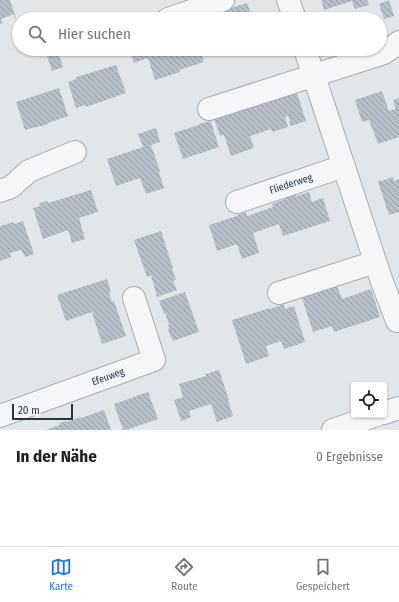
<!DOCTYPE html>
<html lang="de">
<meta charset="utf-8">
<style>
body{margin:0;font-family:"Fira Sans Condensed",sans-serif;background:#f6f6f6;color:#202124}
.controls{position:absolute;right:12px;bottom:12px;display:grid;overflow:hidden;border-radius:4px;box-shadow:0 1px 3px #0004}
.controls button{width:36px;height:36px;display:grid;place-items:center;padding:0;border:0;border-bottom:1px solid #e0e0e0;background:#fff;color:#202124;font:20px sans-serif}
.scale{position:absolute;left:12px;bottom:10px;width:61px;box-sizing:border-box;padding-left:4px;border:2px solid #283543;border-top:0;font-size:11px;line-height:14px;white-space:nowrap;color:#283543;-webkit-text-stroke:3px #f0f4f8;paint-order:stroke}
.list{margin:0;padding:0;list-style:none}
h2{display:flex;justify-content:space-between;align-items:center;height:52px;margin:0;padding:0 16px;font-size:17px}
h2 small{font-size:13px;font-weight:400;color:#757577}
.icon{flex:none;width:22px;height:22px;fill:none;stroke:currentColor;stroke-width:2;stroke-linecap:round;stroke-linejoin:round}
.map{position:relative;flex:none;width:399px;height:430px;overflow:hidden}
.search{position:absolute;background:#fff;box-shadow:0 1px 3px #0004;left:12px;right:12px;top:12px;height:44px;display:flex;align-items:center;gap:10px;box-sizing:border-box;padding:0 14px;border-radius:22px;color:#757577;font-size:15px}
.sheet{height:116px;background:#fff}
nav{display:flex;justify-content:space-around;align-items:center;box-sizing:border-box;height:56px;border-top:1px solid #e0e0e0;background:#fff;font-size:11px;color:#757577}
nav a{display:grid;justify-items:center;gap:2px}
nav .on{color:#1a73e8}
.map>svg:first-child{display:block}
.building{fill:url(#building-back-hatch)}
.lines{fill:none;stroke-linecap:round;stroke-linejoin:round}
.minor-casing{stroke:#a6adb5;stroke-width:24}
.minor{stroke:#f4f6f8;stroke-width:22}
.labels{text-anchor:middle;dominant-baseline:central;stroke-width:3;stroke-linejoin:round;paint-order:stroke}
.street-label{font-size:10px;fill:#283543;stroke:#f0f4f8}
</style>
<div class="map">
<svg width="399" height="430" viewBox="0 0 399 430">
<defs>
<pattern id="building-back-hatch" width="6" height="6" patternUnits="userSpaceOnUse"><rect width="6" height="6" fill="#b7bfc8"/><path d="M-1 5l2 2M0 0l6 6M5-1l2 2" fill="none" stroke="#959ca4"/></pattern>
</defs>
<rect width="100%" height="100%" fill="#e1e6ea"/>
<g class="building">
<path d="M 0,0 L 10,0 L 16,18 L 15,19 L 14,14 L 1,19 L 3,23 L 0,24 Z"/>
<path d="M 321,0 L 367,0 L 369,5 L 355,9 L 352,1 L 324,10 Z"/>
<path d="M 389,0 L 394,16 L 384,19 L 379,4 Z"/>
<path d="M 247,3 L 253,19 L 203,19 L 225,10 Z"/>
<path d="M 49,49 L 57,49 L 63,67 L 52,71 L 45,50 Z"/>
<path d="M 129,49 L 200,49 L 204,62 L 179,70 L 180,72 L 155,80 L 148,58 L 134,63 Z"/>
<path d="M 116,65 L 126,93 L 86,107 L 85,105 L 76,108 L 68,82 L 76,79 L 76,77 Z"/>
<path d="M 59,88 L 68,116 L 48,123 L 48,124 L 25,130 L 16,102 Z"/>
<path d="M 382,91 L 389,111 L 396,109 L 393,100 L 399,98 L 399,137 L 378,144 L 369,120 L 362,122 L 355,100 Z"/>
<path d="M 297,93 L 306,121 L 291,126 L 288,116 L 285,117 L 288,127 L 272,132 L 271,129 L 250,136 L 254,148 L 231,156 L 224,135 L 220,136 L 214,119 L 278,96 L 279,99 Z"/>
<path d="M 210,119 L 219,147 L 183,159 L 174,133 L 199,125 L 199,124 L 209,121 L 209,120 Z"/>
<path d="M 156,128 L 160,142 L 151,145 L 160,171 L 159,172 L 164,188 L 146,194 L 140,178 L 116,186 L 107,159 L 143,147 L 138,134 Z"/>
<path d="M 393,177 L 394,181 L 399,179 L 399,212 L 389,215 L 378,182 Z"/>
<path d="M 91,190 L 98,212 L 79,218 L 85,239 L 72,243 L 68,230 L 43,239 L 33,208 L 40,206 L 39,203 L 47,201 L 48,203 Z"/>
<path d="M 295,192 L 296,196 L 309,192 L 312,202 L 323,198 L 330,221 L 283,236 L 279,224 L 253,233 L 259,253 L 242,259 L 237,244 L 217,251 L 209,225 L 237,216 L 237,215 L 246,212 L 247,216 L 273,207 L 272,204 L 285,199 L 284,196 Z"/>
<path d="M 23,221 L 34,254 L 25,257 L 21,250 L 10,253 L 11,257 L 0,261 L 0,226 L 13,222 L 14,224 Z"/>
<path d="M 161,231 L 173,268 L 172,268 L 176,280 L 173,281 L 177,290 L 157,297 L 151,275 L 147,277 L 134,240 Z"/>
<path d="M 107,279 L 111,292 L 109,293 L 112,302 L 114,301 L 126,336 L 102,344 L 92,312 L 66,321 L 57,295 Z"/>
<path d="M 337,286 L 342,299 L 371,289 L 380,317 L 334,332 L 332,326 L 313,332 L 302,298 Z"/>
<path d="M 185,292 L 199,332 L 173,341 L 172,338 L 171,338 L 168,329 L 169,328 L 168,326 L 169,325 L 165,313 L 164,314 L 159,301 Z"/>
<path d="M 284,304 L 285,309 L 294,306 L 305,342 L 284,349 L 281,341 L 266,346 L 269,356 L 246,364 L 232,320 L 270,308 L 270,309 Z"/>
<path d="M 219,370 L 229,400 L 228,400 L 233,416 L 217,422 L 211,404 L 189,411 L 191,417 L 181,421 L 174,400 L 183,397 L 179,384 L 206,376 L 205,374 Z"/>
<path d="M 148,392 L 158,419 L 126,430 L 123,430 L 114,404 Z"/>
<path d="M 104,410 L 111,430 L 45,430 L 60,425 L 59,423 L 67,421 L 67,422 L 81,417 L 81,418 Z"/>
</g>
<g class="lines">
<defs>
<g id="minor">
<path d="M 288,0 L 295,19"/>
<path d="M 168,19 L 223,0"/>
<path d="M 305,49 L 381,279 L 397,321"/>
<path d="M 209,109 L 384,53 L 399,42"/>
<path d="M 0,191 L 11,187 L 29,171 L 75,152"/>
<path d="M 237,202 L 344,166"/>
<path d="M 279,293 L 375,262"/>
<path d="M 384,413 L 399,408"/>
<path d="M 0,416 L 154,360 L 134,298"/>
<path d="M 333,430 L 377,415"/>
</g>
</defs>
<use href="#minor" class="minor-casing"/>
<use href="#minor" class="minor"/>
</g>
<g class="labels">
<g class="street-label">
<text transform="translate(291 184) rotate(-18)">Fliederweg</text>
<text transform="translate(108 377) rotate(-20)">Efeuweg</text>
</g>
</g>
</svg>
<div class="controls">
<button><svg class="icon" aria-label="locate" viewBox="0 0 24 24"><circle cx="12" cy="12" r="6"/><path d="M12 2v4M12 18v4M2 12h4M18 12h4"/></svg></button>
</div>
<div class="scale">20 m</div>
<div class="search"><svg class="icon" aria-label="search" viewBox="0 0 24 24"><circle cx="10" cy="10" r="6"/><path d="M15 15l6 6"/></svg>Hier suchen</div>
</div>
<section class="sheet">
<h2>In der Nähe<small>0 Ergebnisse</small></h2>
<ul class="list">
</ul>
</section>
<nav>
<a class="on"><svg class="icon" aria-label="map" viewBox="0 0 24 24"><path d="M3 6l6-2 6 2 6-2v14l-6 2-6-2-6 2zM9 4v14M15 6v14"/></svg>Karte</a>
<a><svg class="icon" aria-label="directions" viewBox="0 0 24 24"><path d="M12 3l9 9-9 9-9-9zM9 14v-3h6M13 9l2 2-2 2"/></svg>Route</a>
<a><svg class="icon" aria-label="saved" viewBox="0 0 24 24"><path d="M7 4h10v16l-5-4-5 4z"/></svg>Gespeichert</a>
</nav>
